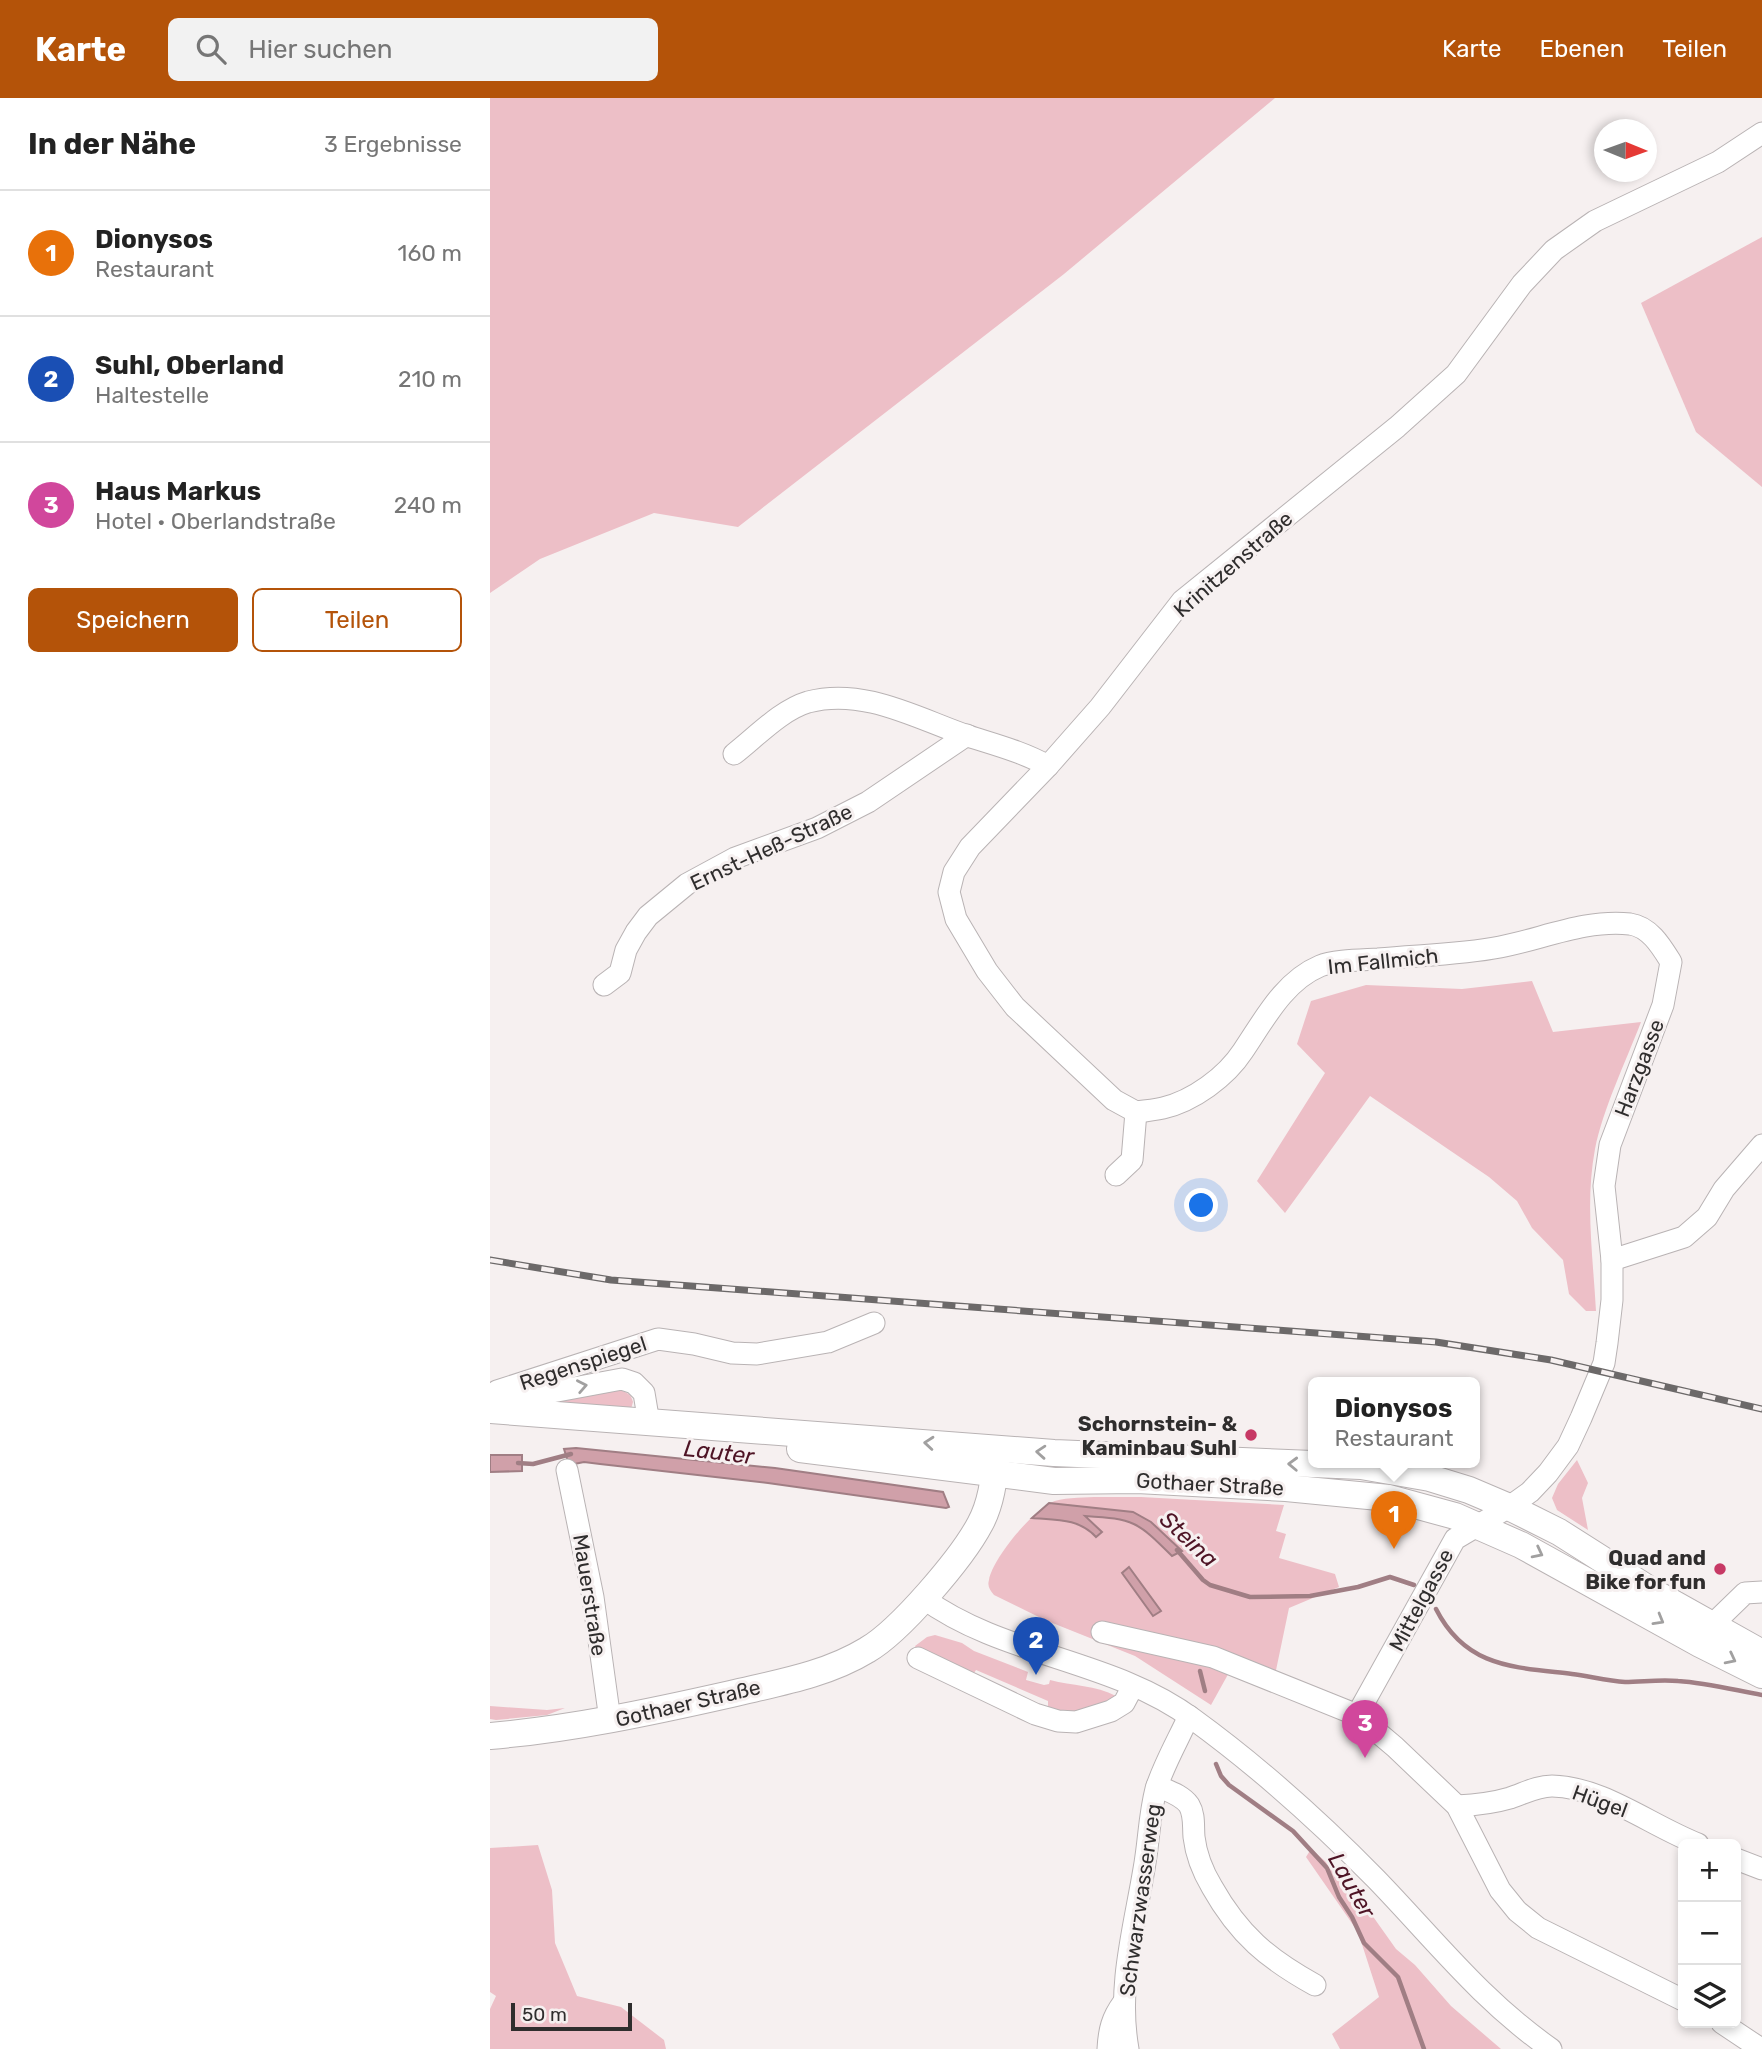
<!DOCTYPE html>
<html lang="de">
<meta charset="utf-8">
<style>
body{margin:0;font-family:Rubik,sans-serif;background:#f2f2f2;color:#222}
.controls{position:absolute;right:21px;bottom:21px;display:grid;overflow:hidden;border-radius:10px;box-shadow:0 4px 10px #0003}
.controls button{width:63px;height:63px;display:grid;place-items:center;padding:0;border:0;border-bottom:2px solid #e0e0e0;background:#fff;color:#222;font:35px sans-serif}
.compass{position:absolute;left:1104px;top:21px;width:63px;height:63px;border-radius:50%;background:#fff;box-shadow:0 4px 10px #0003;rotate:91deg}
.scale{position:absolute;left:21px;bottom:18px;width:121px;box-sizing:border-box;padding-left:7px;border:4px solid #2f2d2d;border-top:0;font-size:19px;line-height:24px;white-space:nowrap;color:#2f2d2d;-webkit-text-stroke:5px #f6f0f0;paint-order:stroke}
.you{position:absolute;left:712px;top:1108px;width:24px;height:24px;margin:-18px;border:5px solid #fff;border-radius:50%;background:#1a73e8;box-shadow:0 0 0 10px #1a73e833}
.badge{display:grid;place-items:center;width:46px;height:46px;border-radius:50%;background:#b45309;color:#fff;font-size:23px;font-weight:700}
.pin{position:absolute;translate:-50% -58px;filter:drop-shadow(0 2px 4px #0008)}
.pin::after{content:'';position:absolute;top:37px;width:24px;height:21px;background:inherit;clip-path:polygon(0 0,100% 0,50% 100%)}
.popup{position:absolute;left:818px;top:1279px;width:172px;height:91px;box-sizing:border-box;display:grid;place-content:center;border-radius:10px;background:#fff;filter:drop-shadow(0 2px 5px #0005);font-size:23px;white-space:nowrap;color:#767676}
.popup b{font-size:26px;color:#222}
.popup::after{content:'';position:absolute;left:50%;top:100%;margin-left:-14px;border:14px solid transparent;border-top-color:#fff}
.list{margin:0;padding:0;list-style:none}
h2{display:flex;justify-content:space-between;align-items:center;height:91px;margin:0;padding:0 28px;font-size:30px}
h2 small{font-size:23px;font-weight:400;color:#767676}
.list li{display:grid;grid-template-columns:46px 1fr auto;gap:21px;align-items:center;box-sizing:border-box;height:126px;padding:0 28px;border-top:2px solid #e0e0e0}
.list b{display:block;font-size:26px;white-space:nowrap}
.list p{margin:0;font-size:23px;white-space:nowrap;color:#767676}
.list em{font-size:23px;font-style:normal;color:#767676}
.actions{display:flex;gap:14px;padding:21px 28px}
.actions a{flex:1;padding:16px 0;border:2px solid #b45309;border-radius:10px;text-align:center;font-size:24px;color:#b45309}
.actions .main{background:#b45309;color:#fff}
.icon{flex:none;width:38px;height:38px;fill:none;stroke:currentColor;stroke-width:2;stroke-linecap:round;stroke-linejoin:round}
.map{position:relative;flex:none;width:1272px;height:1951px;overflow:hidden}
header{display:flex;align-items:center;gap:42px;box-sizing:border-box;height:98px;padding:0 35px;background:#b45309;color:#fff}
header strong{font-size:33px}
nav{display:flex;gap:38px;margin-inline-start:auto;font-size:24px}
.search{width:490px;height:63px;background:#f2f2f2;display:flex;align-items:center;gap:18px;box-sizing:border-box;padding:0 24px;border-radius:10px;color:#767676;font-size:26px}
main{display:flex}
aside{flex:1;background:#fff}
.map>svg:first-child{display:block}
.green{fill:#edbfc7}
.water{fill:#d0a0a9;stroke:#a07e84;stroke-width:2}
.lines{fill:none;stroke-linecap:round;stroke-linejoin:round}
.stream{stroke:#a07e84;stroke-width:4.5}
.minor-casing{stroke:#b9b3b4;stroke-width:23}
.major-casing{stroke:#b9b3b4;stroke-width:28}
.minor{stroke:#fff;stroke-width:21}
.major{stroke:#fff;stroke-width:26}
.rail-casing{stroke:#6c6969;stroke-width:7}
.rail{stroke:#f6f0f0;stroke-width:4.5;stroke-dasharray:13;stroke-linecap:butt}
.oneway{stroke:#a1a0a0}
.poi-dot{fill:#c73965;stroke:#f6f0f0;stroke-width:2.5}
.labels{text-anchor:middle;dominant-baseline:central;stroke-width:6;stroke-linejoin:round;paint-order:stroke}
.street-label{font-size:21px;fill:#2f2d2d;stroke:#f6f0f0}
.poi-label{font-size:21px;font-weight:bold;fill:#2f2d2d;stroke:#f6f0f0;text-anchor:end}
.water-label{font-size:23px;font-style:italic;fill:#4e1425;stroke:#f6f0f0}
</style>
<header>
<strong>Karte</strong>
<div class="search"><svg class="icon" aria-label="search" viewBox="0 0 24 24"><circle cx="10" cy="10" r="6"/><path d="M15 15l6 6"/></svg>Hier suchen</div>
<nav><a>Karte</a><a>Ebenen</a><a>Teilen</a></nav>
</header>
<main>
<aside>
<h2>In der Nähe<small>3 Ergebnisse</small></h2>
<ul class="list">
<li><span class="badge" style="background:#e8710a">1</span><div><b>Dionysos</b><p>Restaurant</p></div><em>160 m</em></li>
<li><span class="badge" style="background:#1a4fb4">2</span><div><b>Suhl, Oberland</b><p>Haltestelle</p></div><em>210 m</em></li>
<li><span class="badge" style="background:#d1479c">3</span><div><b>Haus Markus</b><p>Hotel · Oberlandstraße</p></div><em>240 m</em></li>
</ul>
<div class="actions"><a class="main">Speichern</a><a>Teilen</a></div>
</aside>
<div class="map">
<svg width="1272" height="1951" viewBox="0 0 1272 1951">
<rect width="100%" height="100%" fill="#f6f0f0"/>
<g class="green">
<path d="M 0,0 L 785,0 L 574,176 L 248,429 L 164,415 L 50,461 L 0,495 Z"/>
<path d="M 1272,139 L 1272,389 L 1206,334 L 1151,205 Z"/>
<path d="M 1042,883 L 1063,934 L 1151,924 C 1136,963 1113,1011 1105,1051 C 1095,1104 1103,1159 1106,1213 L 1096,1213 L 1079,1196 L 1073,1162 L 1042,1130 L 1027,1103 L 999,1079 L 880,998 L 795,1115 L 767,1083 L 835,975 L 807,946 L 821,903 L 876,887 L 972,891 Z"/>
<path d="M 124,1292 C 134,1292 141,1295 143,1304 L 141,1311 L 60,1304 Z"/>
<path d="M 1087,1362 L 1098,1385 L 1092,1400 L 1098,1432 L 1067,1412 L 1062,1400 L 1068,1386 Z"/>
<path d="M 604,1399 L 651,1399 L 794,1407 L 786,1433 L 796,1436 L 789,1460 L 845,1476 L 849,1489 L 799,1510 L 785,1577 L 746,1562 L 721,1607 L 645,1558 L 555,1522 L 504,1497 C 500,1492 497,1488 499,1482 C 503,1460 541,1415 560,1405 C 572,1399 590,1400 604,1399 Z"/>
<path d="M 445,1537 L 472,1545 L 484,1553 L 538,1574 L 536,1582 L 554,1587 L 559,1586 L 560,1582 C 582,1588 606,1587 626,1598 L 622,1605 L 601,1613 L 558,1615 L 558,1603 L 486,1572 L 480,1581 L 426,1551 L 425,1548 L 437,1539 Z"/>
<path d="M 0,1608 L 57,1612 L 75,1610 L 57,1617 L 6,1622 L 0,1621 Z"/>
<path d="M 48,1747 L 62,1792 L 65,1845 L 87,1898 L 131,1909 L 174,1942 L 176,1951 L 0,1951 L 0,1911 L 6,1898 L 0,1894 L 0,1750 Z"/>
<path d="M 821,1751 L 843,1770 L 884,1820 L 906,1851 L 925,1867 L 961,1908 L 1011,1951 L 850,1951 L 842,1936 L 889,1899 L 868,1834 L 816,1759 Z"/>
</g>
<g class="water">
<path d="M 86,1350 L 285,1370 L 453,1394 L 459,1409 L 456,1410 L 278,1385 L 110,1366 L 94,1364 L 79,1367 L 74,1351 Z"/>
<path d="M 0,1357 L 32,1357 L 32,1373 L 0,1374 Z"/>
<path d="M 559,1405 L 643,1414 L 661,1424 L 692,1453 L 682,1458 C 647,1423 644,1421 595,1418 L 612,1434 L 606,1439 C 589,1420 565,1422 542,1420 Z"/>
<path d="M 639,1469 L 671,1513 L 663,1518 L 632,1475 Z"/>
</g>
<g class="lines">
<g class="stream">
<path d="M 28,1365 L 43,1366 L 81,1356"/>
<path d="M 687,1452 L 713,1482 L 720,1487 L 760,1499 L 820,1498 L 868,1489 L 900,1479 L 924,1487"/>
<path d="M 946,1511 C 976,1570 1024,1569 1082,1576 C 1099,1578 1117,1583 1135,1584 C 1152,1584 1170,1581 1188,1583 C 1217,1585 1244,1592 1272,1597"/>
<path d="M 710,1573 L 715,1593"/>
<path d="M 726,1666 L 731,1678 L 739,1687 L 803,1733 L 837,1770 L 849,1799 L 862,1819 L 874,1845 L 908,1879 L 934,1951"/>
</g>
<defs>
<g id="minor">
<path d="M 244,656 C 266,639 291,612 318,604 C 374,589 428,621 478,638 C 506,647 533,654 558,668"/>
<path d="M 114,887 L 130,875 L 136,852 L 146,834 L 158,818 L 197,786 L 245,760 L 327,730 L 378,704 L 477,637"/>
<path d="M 646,1014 C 655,1013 664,1012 673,1010 C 703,1003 736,979 753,953 C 774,922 794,883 830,868 C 844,862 873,862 888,861 C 929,857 969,857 1010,849 C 1052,841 1096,821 1140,826 C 1160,829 1171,848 1181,864 L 1173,907 L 1120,1047 L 1114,1088 L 1122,1162 L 1122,1202 L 1117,1245 L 1114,1265 L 1091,1320 L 1078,1348 L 1058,1375 L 1040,1394 L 1019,1409 L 965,1441 L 867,1617"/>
<path d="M 646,1014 L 624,1002 L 525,909 L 497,873 L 466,821 L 459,794 L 464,774 L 480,749 L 558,668 L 610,609 L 692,503 L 907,329 L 966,276 L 1032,186 L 1064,152 L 1105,123 L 1228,64 L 1272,35"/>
<path d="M 626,1077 L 642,1062 L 646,1014"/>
<path d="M 1122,1162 L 1194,1139 L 1217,1119 L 1234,1091 L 1272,1047"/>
<path d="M 7,1293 L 168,1241 L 204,1246 L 242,1255 L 267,1256 L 338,1244 L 384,1225"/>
<path d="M 20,1293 L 62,1294 L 132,1281 L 144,1285 L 154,1295 L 159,1325"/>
<path d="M 77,1372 L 103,1499 L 120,1622"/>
<path d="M 433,1500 C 514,1559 622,1561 703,1621 C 769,1669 829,1723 886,1781 C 944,1841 992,1903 1061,1951"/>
<path d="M 612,1534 L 723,1559 L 867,1617 L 905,1649 L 967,1708 L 1010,1792 L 1027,1813 L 1048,1830 L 1193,1902"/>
<path d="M 1214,1540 L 1222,1527 L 1255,1495 L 1272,1494"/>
<path d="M 428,1560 L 545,1616 L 568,1623 L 586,1624 L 621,1613 L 634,1605 L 643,1588"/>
<path d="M 667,1688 C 678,1693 692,1697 699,1707 C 705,1717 703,1728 704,1739 C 706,1756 713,1774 722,1789 C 749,1837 778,1861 825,1887"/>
<path d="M 967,1708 C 986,1707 1003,1705 1020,1700 C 1035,1695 1047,1688 1062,1688 C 1113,1689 1161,1728 1208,1746"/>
<path d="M 1246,1761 L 1272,1771"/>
<path d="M 1232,1925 L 1271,1951"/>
<path d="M 618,1951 C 619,1932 622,1920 633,1905"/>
<path d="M 638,1951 C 627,1889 644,1831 654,1771 C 659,1744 659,1718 666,1691 C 674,1666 688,1642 699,1618"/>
</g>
<g id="major">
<path d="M 0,1312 L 564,1355 L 871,1368 L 940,1380 L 979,1392 L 1019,1409 L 1069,1434 L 1165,1495 L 1272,1555"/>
<path d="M 310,1351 L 564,1383 L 647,1382 L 796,1390 L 899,1400 L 965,1418 L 1031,1447 L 1210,1546 L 1272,1577"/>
<path d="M 0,1638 C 82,1631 161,1614 241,1596 C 287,1585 336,1577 377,1552 C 410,1533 472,1460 490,1426 C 501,1406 504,1382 506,1359"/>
</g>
</defs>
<use href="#minor" class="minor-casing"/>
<use href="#major" class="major-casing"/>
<use href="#minor" class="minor"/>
<use href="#major" class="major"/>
<defs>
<path id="rail" d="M 0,1162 L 121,1182 L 946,1244 L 1061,1262 L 1272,1311"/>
</defs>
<use href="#rail" class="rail-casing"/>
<use href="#rail" class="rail"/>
</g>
<defs><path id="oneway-chevron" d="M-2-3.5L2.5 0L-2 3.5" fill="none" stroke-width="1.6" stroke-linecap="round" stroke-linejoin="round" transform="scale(1.75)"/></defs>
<g class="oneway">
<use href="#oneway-chevron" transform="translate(92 1288) rotate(-11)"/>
<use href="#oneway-chevron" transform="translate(439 1345) rotate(-175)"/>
<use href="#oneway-chevron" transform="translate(551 1354) rotate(-176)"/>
<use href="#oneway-chevron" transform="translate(803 1366) rotate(-178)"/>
<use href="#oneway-chevron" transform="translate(1048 1455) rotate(27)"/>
<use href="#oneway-chevron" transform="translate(1169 1522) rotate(30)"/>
<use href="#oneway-chevron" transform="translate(1241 1561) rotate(27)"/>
</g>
<g class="poi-dot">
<circle cx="761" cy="1337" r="7"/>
<circle cx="1230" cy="1471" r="7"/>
</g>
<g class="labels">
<g class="street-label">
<text transform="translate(743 466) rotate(-41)">Krinitzenstraße</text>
<text transform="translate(281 749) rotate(-25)">Ernst-Heß-Straße</text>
<text transform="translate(893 863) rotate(-6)">Im Fallmich</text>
<text transform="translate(1149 970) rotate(-69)">Harzgasse</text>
<text transform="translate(93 1265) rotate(-18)">Regenspiegel</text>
<text transform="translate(720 1386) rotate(3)">Gothaer Straße</text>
<text transform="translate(100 1497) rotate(81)">Mauerstraße</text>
<text transform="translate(931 1502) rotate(-62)">Mittelgasse</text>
<text transform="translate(198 1605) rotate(-13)">Gothaer Straße</text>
<text transform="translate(1110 1703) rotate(20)">Hügel</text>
<text transform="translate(650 1802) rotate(-82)">Schwarzwasserweg</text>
</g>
<g class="poi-label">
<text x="747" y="1325">Schornstein- &amp;<tspan x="747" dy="24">Kaminbau Suhl</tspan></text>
<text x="1216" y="1459">Quad and<tspan x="1216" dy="24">Bike for fun</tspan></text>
</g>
<g class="water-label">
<text transform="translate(229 1354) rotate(7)">Lauter</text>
<text transform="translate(699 1441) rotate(43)">Steina</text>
<text transform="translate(862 1787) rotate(60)">Lauter</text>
</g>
</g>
</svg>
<div class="controls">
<button>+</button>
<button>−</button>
<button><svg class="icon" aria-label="layers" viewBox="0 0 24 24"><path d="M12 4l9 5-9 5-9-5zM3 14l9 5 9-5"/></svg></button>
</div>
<svg class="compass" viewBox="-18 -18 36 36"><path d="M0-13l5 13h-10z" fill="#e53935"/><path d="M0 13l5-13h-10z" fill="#767676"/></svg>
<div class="scale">50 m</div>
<div class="you"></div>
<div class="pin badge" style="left:904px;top:1451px;background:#e8710a">1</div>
<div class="popup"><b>Dionysos</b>Restaurant</div>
<div class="pin badge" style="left:546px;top:1577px;background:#1a4fb4">2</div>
<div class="pin badge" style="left:875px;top:1660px;background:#d1479c">3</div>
</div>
</main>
